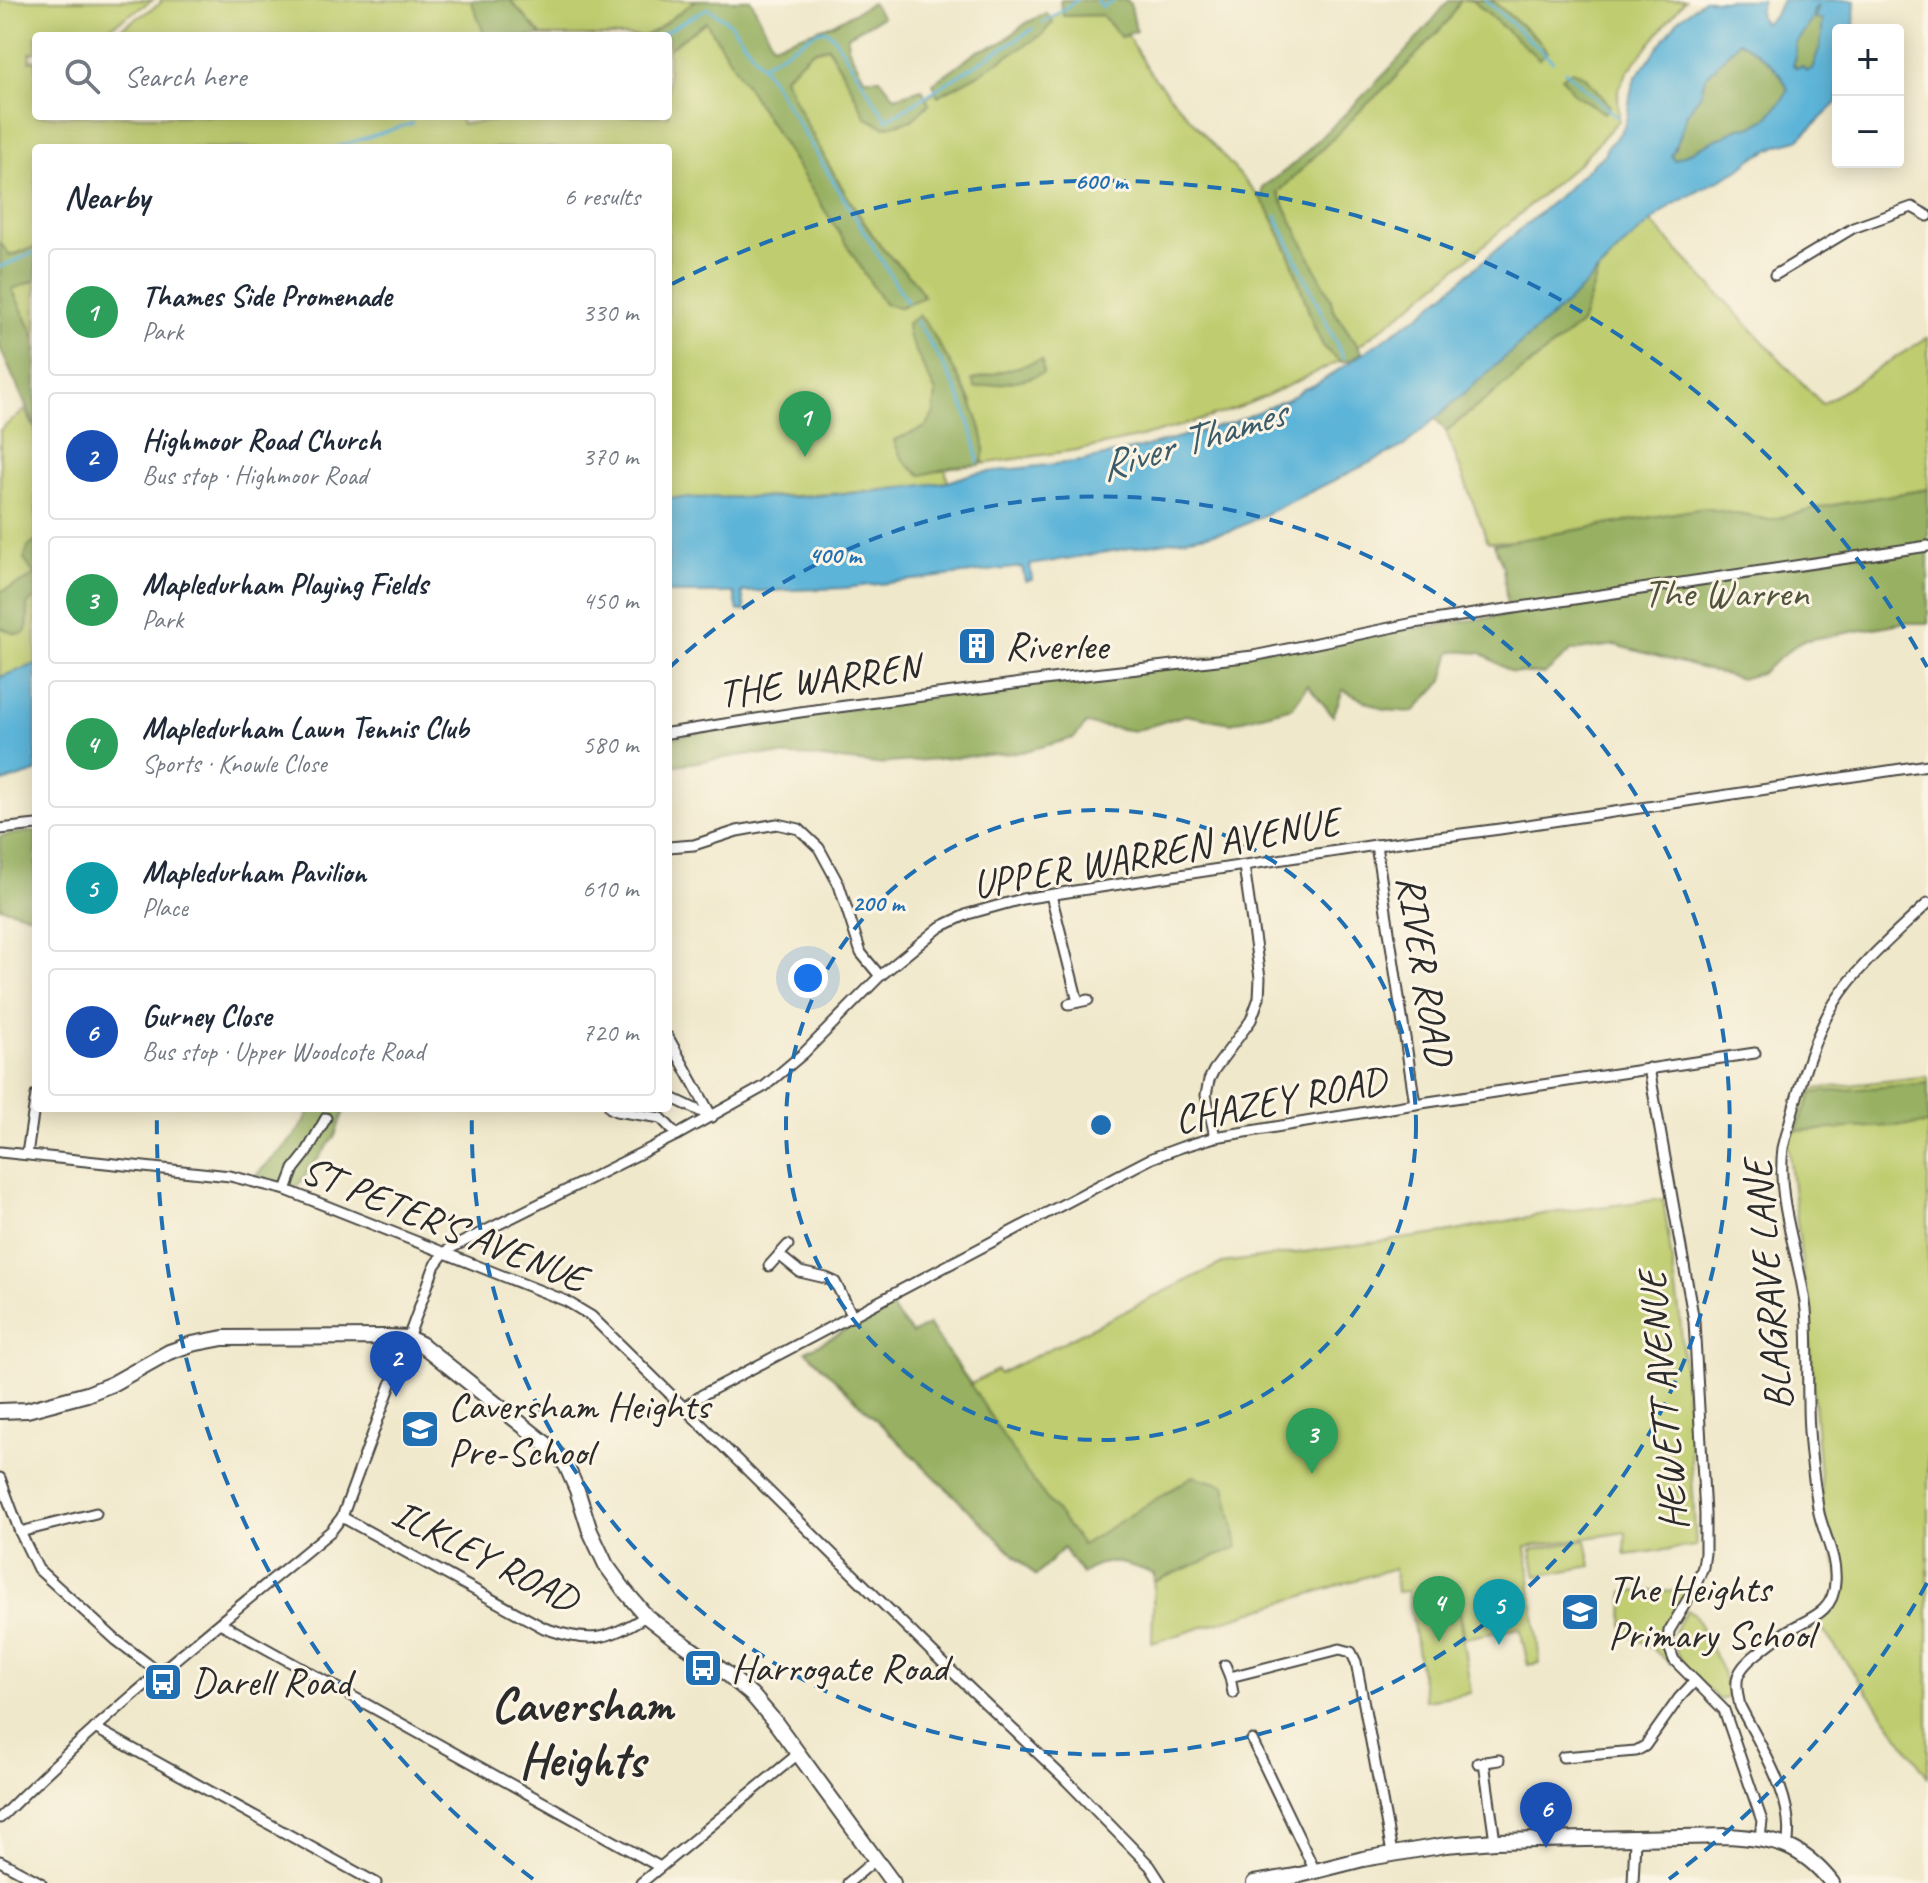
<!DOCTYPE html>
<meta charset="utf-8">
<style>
body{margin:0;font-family:Caveat,sans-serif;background:#f2f2f3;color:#1f2937}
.controls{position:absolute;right:24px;top:24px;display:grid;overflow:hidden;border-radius:8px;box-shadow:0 4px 20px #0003}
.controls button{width:72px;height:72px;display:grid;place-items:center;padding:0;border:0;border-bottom:2px solid #e0e1e3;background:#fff;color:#1f2937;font:40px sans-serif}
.you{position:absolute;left:808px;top:978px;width:28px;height:28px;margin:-20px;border:6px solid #fff;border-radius:50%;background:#1a73e8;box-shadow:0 0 0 12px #1a73e833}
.badge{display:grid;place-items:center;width:52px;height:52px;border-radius:50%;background:#111827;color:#fff;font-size:26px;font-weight:700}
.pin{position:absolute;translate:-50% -66px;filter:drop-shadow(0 2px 4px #0008)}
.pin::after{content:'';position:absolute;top:42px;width:28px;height:24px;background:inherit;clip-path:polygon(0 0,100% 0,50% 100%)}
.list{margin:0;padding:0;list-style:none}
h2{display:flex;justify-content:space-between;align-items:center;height:104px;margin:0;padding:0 32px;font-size:34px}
h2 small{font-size:26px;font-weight:400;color:#747a83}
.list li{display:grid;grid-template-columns:52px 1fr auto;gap:24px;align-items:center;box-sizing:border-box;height:128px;margin:0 16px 16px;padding:0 16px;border:2px solid #e0e1e3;border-radius:8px}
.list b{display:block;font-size:30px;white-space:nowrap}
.list p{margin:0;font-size:26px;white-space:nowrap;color:#747a83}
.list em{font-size:26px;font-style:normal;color:#747a83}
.icon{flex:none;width:44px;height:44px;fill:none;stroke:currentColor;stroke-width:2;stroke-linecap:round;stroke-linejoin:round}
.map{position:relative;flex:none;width:1928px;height:1883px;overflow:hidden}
.search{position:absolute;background:#fff;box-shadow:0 4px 20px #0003;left:32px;top:32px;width:640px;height:88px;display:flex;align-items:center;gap:20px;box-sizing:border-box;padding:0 28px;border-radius:8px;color:#747a83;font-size:30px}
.panel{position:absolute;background:#fff;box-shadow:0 4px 20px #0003;left:32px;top:144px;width:640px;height:968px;border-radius:8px}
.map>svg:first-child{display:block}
.green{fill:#bfcd6f;stroke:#757c4d;stroke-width:2}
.forest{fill:#97b062;stroke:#616e46;stroke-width:2}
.water{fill:#5bb4d8;stroke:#437082;stroke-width:2;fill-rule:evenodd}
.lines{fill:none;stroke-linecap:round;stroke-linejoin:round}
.stream{stroke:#5bb4d8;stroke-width:3}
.street-casing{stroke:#494743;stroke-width:13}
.primary-casing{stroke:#494743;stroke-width:18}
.street{stroke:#fff;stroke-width:9}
.primary{stroke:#fff;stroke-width:14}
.ring{fill:none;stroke:#1f6fb2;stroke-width:4;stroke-dasharray:14 10}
.labels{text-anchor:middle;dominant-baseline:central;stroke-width:6;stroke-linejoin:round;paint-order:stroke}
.park-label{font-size:40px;fill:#50543c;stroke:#fcf5e5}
.poi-label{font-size:40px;fill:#2b2b2b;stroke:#fcf5e5;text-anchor:start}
.street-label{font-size:40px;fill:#2b2b2b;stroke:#fcf5e5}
.water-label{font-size:42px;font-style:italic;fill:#3c5b68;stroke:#fcf5e5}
.district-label{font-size:48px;font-weight:bold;fill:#2b2b2b;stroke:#fcf5e5}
.centre{fill:#1f6fb2;stroke:#fcf5e5;stroke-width:4}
.ring-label{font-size:24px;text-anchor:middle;font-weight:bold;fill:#1f6fb2;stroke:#fcf5e5;stroke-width:6;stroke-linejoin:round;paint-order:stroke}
</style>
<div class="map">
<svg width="1928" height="1883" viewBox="0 0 1928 1883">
<rect width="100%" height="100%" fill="#fcf5e5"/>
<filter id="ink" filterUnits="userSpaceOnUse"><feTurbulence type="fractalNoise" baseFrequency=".0125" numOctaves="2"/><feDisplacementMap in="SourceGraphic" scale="16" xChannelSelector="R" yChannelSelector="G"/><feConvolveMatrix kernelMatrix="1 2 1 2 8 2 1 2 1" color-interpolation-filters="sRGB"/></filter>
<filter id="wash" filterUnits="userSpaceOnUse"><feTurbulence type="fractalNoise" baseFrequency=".006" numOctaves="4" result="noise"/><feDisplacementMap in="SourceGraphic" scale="32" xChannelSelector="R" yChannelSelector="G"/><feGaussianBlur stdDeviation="1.8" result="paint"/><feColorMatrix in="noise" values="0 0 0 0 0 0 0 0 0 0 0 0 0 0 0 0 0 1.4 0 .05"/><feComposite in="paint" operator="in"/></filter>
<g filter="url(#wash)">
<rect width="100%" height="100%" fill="#f0e8cb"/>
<g class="green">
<path d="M 0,0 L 153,0 L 95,36 L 36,36 L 36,52 L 30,53 L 30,61 L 36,60 L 36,116 L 458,116 L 462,124 L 495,121 L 510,116 L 668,116 L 668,49 L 706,22 L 884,303 L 900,307 L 923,297 C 913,273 890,261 876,240 C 840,188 810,134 783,77 L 812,51 L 828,47 L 850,85 L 866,118 L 928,105 L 926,98 L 936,92 L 938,96 L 977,75 L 1053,22 L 1051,19 L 1062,11 L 1064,16 L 1102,15 L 1121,37 L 1127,35 L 1151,74 L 1261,199 L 1269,211 L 1289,253 L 1314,327 L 1324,348 L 1340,361 L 1266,396 L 1235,409 L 1204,419 L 1141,437 L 1084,449 L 981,464 L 984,461 L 972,402 L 926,323 L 919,316 L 929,376 L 936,393 L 934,413 L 948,482 C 855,496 762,498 668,498 L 668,148 L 36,148 L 36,247 L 9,256 L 0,242 Z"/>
<path d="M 160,0 L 471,0 L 485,36 L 109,36 L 161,3 Z"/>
<path d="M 510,0 L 696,0 L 656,30 L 644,36 L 542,36 Z"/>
<path d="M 1458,0 L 1477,0 L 1538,39 L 1491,0 L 1685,0 L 1628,71 L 1618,89 L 1619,120 L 1581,161 L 1478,250 L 1413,304 L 1357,347 L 1333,309 L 1330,297 L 1318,277 L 1275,186 L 1305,162 Z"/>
<path d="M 1651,222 L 1822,404 L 1928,337 L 1928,489 L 1827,506 L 1770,520 L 1704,509 L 1515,541 L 1488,542 L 1446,431 L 1581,324 L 1598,272 L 1621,248 Z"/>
<path d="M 36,280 L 36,339 L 12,289 Z"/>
<path d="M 25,410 L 36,431 L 36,664 L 0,677 L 0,430 Z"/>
<path d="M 1928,1076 L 1928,1777 L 1818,1623 L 1825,1619 L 1837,1598 L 1840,1579 L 1823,1512 L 1804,1281 L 1788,1144 L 1805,1090 Z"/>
<path d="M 1663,1199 L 1680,1317 L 1689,1428 L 1696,1546 L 1625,1555 L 1626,1532 L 1526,1547 L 1540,1663 L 1528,1665 L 1520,1628 L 1464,1638 L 1455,1584 L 1454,1583 L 1471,1693 L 1425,1700 L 1408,1591 L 1397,1592 L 1394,1568 L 1152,1643 L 1154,1574 C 1137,1567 1118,1559 1100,1564 C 1094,1565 1087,1571 1082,1574 L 1063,1548 L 1036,1576 L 806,1351 L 890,1307 L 912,1334 L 928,1325 L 971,1384 L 997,1370 L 999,1374 L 1222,1263 L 1445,1233 L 1543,1214 Z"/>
<path d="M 1586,1540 L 1591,1566 L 1536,1576 L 1531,1550 Z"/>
<path d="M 1685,1590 L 1687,1591 C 1677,1616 1651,1635 1672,1662 L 1671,1664 L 1649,1646 L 1623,1631 L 1624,1592 Z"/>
<path d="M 1687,1610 L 1692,1612 L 1695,1615 L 1721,1668 L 1729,1697 L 1719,1700 C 1703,1684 1668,1657 1674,1633 C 1676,1625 1683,1617 1687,1610 Z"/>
</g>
<g class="forest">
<path d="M 471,0 L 510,0 L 542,36 L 485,36 Z"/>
<path d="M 696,0 L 751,0 L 773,45 L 833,24 L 872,3 L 882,17 L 847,36 L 848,47 L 864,78 L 880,78 L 895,97 L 922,89 L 929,104 L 912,120 L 885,127 L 866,118 L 850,85 L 828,47 L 812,51 L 784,77 C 810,134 840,189 876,240 C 890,262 913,272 924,297 L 900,307 L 884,304 L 706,22 L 668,49 L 668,36 L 644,36 L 656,30 Z"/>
<path d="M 1061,0 L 1127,0 L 1131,6 L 1136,31 L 1121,37 L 1102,15 L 1064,16 L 1060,3 Z"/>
<path d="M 1449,0 L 1461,0 L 1449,20 L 1392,81 L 1360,111 L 1278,193 L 1330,297 L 1333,309 L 1362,352 L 1351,360 L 1341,362 L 1324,348 L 1314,327 L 1289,253 L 1269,211 L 1261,199 L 1263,186 C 1294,168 1317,140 1343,116 C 1382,77 1415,44 1449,0 Z"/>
<path d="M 1467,0 L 1491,0 L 1538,39 L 1547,52 L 1539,59 L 1473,1 Z"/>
<path d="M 1818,6 C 1818,10 1820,14 1822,18 C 1827,35 1817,54 1812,70 L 1807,71 L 1801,66 L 1797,68 L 1793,64 L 1796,51 L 1795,43 L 1807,27 L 1815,8 Z"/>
<path d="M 1046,13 L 1053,22 L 1042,35 L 977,75 L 938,96 L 933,83 L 978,51 L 1001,43 L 1026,23 Z"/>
<path d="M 1739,41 C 1758,52 1782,69 1788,91 C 1778,107 1768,121 1750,127 C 1745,128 1741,127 1737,129 C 1729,132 1728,137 1719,138 L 1674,160 L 1671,155 L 1679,139 L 1686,116 L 1701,92 L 1705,78 Z"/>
<path d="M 1572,71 L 1585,76 L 1610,106 L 1604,113 L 1573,93 L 1562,77 Z"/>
<path d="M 0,242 L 10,256 L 36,247 L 36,280 L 12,289 L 36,339 L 36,428 L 0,348 Z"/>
<path d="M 1598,272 L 1581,324 L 1446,431 L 1435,418 L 1567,303 Z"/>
<path d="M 919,316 L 926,323 C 942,351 1000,435 980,465 L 952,467 L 922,475 C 908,468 898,455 894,440 L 926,427 L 934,413 L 936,393 L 908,335 L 907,323 Z"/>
<path d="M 1042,360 L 1043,373 L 1026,379 L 975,388 L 972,380 Z"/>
<path d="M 1928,489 L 1928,623 L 1902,623 L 1801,641 L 1761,673 L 1741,679 L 1615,645 L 1571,651 L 1545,674 L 1511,672 L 1481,653 L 1451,651 L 1443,680 L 1414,712 L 1384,710 L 1343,690 L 1333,716 L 1308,685 L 1293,707 L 1231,723 L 1185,715 L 1135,731 L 1086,724 L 1074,738 L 1022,752 L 877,764 L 812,757 L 752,754 L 668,766 L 668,738 L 834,711 L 1508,615 L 1503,567 L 1494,544 L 1704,508 L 1770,520 L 1827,506 Z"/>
<path d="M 36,541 L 36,596 L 27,605 C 29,631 29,643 0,627 L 0,592 L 21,583 L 35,575 L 24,559 L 28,547 Z"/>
<path d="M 36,831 L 36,917 L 0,907 L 0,836 Z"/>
<path d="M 1928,1083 L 1928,1124 L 1796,1131 L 1812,1093 Z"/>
<path d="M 310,1108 L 345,1108 L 335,1136 L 295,1189 L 256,1175 C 274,1156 303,1135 310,1108 Z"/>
<path d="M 890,1307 L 912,1334 L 928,1325 L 970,1384 L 1027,1473 L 1082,1545 L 1193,1476 L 1225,1485 L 1238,1547 L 1154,1582 L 1154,1574 C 1137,1567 1118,1559 1100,1564 C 1094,1565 1087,1571 1082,1574 L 1063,1548 L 1036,1576 L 806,1351 Z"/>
</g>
<g class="water">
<path d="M 1704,0 L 1763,0 C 1759,8 1757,17 1764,23 L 1775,15 L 1782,0 L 1855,0 L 1854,30 L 1838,30 L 1838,102 L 1798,140 L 1779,145 L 1753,158 L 1738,170 L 1670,206 L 1621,248 L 1567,303 L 1404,446 L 1231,531 L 1030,565 L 1032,580 L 1025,581 L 1022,567 L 845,588 L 742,592 L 745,611 L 738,611 L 734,593 L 668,593 L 668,498 L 796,497 L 869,492 L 948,482 L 971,474 L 1082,461 L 1140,448 L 1234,422 L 1283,401 L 1296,395 L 1304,389 L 1317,384 L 1421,314 L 1564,192 C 1576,179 1589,168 1601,157 C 1608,151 1603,153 1608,146 C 1614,139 1621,135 1624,126 C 1631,110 1627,93 1636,77 L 1679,19 ZM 1818,6 L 1815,19 L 1822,19 L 1822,34 L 1820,46 L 1812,69 L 1807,71 L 1801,66 L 1797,68 L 1793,65 L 1796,51 L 1795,43 C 1804,32 1812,22 1815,8 ZM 1739,41 C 1758,52 1783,70 1788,91 C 1778,107 1768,121 1750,127 C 1745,128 1741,127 1737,129 C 1729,132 1728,137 1719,138 L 1674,160 L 1671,155 L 1679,139 L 1686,116 L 1701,93 L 1705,78 Z"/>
<path d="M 36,664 L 36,772 L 0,783 L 0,677 Z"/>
</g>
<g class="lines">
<g class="stream">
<path d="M 1097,0 L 1102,7 L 1115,0"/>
<path d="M 1485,0 L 1553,61"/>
<path d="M 1043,23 L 1077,0"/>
<path d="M 658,36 L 708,8 L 730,23 L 768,74 L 907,302"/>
<path d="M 762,65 L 815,33 C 824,28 829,30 835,39 L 887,120 L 1033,29"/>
<path d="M 1565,71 L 1617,117"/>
<path d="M 333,148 L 413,123"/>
<path d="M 1276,216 L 1343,358"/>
<path d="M 0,267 L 36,252"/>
<path d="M 916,321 C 945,366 972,408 978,462"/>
</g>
</g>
</g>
<g filter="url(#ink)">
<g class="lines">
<defs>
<g id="street">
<path d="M 1775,275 L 1853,228 L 1912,207 L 1928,216"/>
<path d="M 668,733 L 800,712 L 1067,677 L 1253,656 L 1414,623 L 1928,546"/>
<path d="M 0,829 L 36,825"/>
<path d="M 1376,845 L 1415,1104"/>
<path d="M 668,847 L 694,845 L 737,831 L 777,824 L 799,829 L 819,848 L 839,885 L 861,953 L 880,976"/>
<path d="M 1051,895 L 1078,1002"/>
<path d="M 1069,1004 L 1088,1000"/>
<path d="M 668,1037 L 712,1117"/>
<path d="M 1649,1068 L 1694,1321 L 1705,1514 L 1705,1553 L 1703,1567 L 1694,1589 L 1669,1631 L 1668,1644 L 1674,1660 L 1724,1710 L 1762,1821 L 1760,1838"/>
<path d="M 668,1096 L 712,1117"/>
<path d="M 610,1108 L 616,1111 L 661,1118 L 677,1135"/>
<path d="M 1215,1137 L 1206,1095 L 1209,1080 L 1214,1070 L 1251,1020 L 1259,998 L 1260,978 L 1244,866"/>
<path d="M 0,1152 L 230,1176 L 286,1190 L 566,1301 L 591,1316 L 939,1659 L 1067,1781 L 1150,1866 L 1161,1883"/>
<path d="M 27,1154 L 36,1095"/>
<path d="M 286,1190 L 294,1169 L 305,1155 L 326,1118"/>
<path d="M 779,1255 L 800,1272 L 826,1278 L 835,1282 L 853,1317"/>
<path d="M 769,1266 L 788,1245"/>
<path d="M 685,1407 L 702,1395 L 1096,1187 L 1152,1158 L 1182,1147 L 1215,1137 L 1415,1104 L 1755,1053"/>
<path d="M 0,1478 L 20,1532 L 38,1569 L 116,1640 L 160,1673"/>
<path d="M 342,1517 L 544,1628 C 590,1644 605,1641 646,1616"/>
<path d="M 20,1532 L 96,1513"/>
<path d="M 220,1623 L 660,1867"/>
<path d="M 1225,1665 L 1230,1677"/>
<path d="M 1233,1693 L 1230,1677 L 1340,1649 L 1351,1652 L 1356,1662 L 1392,1853"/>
<path d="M 95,1728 L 376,1883"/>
<path d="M 1252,1740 L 1315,1871"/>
<path d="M 1563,1757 L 1636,1751 L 1645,1746 L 1679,1698 L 1695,1681"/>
<path d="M 1484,1762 L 1495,1841"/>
<path d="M 1478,1763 L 1499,1760"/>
<path d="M 0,1818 C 103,1714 219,1624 331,1531 L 342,1517 L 435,1265 L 444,1253 L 451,1248 L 677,1135 L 765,1086 L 804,1053 L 880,976 L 940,927 L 968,914 L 1022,899 L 1376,845 L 1500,829 L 1928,765"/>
<path d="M 1787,1846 C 1797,1800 1760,1746 1740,1706 C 1738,1696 1735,1686 1738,1676 C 1741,1668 1747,1662 1753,1657 C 1764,1648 1775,1639 1787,1631 C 1809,1618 1834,1613 1835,1582 C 1837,1559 1826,1539 1820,1517 C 1817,1507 1817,1497 1815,1487 C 1811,1459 1808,1430 1808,1402 C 1807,1372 1809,1341 1806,1310 C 1800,1255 1776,1205 1783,1148 C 1794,1105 1811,1039 1835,1002 C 1859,964 1896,934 1928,903"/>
<path d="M 0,1861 L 41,1883"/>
<path d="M 641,1883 L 798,1754"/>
<path d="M 848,1883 L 875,1860"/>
<path d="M 1633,1883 L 1635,1839"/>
</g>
<g id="primary">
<path d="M 0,1411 L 27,1410 L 87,1394 L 112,1384 L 169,1352 L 192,1344 L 223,1338 L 387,1337 L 408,1338 L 421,1344 L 551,1448 L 566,1465 L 577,1490 L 590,1531 L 606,1565 L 625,1591 L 646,1616 L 668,1633 L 726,1673 L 752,1695 L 775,1722 L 893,1883"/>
<path d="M 1254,1883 L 1296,1876 L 1363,1859 L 1446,1845 L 1495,1841 L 1729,1836 C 1775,1839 1802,1845 1832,1883"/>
</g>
</defs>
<use href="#street" class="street-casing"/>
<use href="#primary" class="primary-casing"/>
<use href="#street" class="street"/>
<use href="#primary" class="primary"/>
</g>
</g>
<g class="ring">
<circle cx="1101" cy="1125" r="315"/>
<path d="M668 669A629 629 0 1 1 472 1109"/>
<path d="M1927 1583A944 944 0 0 1 1669 1879M533 1879A944 944 0 0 1 157 1109M672 284A944 944 0 0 1 1927 667"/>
</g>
<defs>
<symbol id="building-square" viewBox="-11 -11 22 22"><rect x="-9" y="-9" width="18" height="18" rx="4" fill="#1f6fb2" stroke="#fcf5e5"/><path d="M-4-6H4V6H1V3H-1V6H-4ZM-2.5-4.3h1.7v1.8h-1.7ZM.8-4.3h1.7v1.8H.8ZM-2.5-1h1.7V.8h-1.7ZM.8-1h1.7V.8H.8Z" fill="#fff"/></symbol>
<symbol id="school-square" viewBox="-11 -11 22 22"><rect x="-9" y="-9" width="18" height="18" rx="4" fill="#1f6fb2" stroke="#fcf5e5"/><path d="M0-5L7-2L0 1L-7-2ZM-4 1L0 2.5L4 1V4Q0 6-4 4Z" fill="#fff"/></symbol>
<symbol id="bus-square" viewBox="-11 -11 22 22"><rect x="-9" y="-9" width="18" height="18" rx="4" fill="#1f6fb2" stroke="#fcf5e5"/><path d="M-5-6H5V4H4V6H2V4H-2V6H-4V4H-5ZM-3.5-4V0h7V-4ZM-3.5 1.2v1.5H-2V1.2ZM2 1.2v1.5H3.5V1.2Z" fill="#fff"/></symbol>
</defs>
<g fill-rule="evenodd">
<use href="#building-square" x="955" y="624" width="44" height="44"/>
<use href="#school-square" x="398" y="1407" width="44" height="44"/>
<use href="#school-square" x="1558" y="1590" width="44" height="44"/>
<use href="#bus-square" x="681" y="1646" width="44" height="44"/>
<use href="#bus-square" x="141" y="1660" width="44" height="44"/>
</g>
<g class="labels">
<g class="park-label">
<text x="1726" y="593">The Warren</text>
</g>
<g class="poi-label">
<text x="1005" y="646">Riverlee</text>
<text x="448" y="1406">Caversham Heights<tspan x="448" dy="46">Pre-School</tspan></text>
<text x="1608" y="1589">The Heights<tspan x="1608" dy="46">Primary School</tspan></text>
<text x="731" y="1668">Harrogate Road</text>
<text x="191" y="1682">Darell Road</text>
</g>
<g class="street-label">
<text transform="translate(819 680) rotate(-8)">THE WARREN</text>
<text transform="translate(1156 853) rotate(-10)">UPPER WARREN AVENUE</text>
<text transform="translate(1425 970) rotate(81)">RIVER ROAD</text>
<text transform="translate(1280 1100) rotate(-11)">CHAZEY ROAD</text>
<text transform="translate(444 1224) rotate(22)">ST PETER'S AVENUE</text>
<text transform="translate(1768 1285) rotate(-95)">BLAGRAVE LANE</text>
<text transform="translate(1663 1401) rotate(-95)">HEWETT AVENUE</text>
<text transform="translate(485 1556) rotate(27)">ILKLEY ROAD</text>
</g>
<g class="water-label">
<text transform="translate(1192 440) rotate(-17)">River Thames</text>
</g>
<g class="district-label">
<text x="582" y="1705">Caversham<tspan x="582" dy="55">Heights</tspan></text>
</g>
</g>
<circle cx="1101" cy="1125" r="12" class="centre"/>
<g class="ring-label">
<text x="1101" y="189">600 m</text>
<text x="835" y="563">400 m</text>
<text x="878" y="911">200 m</text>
</g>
</svg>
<div class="controls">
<button>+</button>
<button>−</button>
</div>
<div class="you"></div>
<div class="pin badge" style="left:805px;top:457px;background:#2e9e5b">1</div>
<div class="pin badge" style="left:396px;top:1397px;background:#1a4fb4">2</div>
<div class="pin badge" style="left:1312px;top:1474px;background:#2e9e5b">3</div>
<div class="pin badge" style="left:1439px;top:1642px;background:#2e9e5b">4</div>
<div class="pin badge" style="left:1499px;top:1645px;background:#0f9aa8">5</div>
<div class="pin badge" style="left:1546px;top:1848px;background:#1a4fb4">6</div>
<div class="search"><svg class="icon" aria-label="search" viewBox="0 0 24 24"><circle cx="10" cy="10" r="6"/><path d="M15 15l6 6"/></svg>Search here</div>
<section class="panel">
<h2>Nearby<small>6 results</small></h2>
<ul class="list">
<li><span class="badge" style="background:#2e9e5b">1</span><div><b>Thames Side Promenade</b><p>Park</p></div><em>330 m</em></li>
<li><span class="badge" style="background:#1a4fb4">2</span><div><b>Highmoor Road Church</b><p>Bus stop · Highmoor Road</p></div><em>370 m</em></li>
<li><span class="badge" style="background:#2e9e5b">3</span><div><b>Mapledurham Playing Fields</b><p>Park</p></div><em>450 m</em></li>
<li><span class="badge" style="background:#2e9e5b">4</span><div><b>Mapledurham Lawn Tennis Club</b><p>Sports · Knowle Close</p></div><em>580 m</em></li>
<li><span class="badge" style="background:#0f9aa8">5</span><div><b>Mapledurham Pavilion</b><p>Place</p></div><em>610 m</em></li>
<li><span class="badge" style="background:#1a4fb4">6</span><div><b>Gurney Close</b><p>Bus stop · Upper Woodcote Road</p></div><em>720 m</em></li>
</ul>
</section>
</div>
